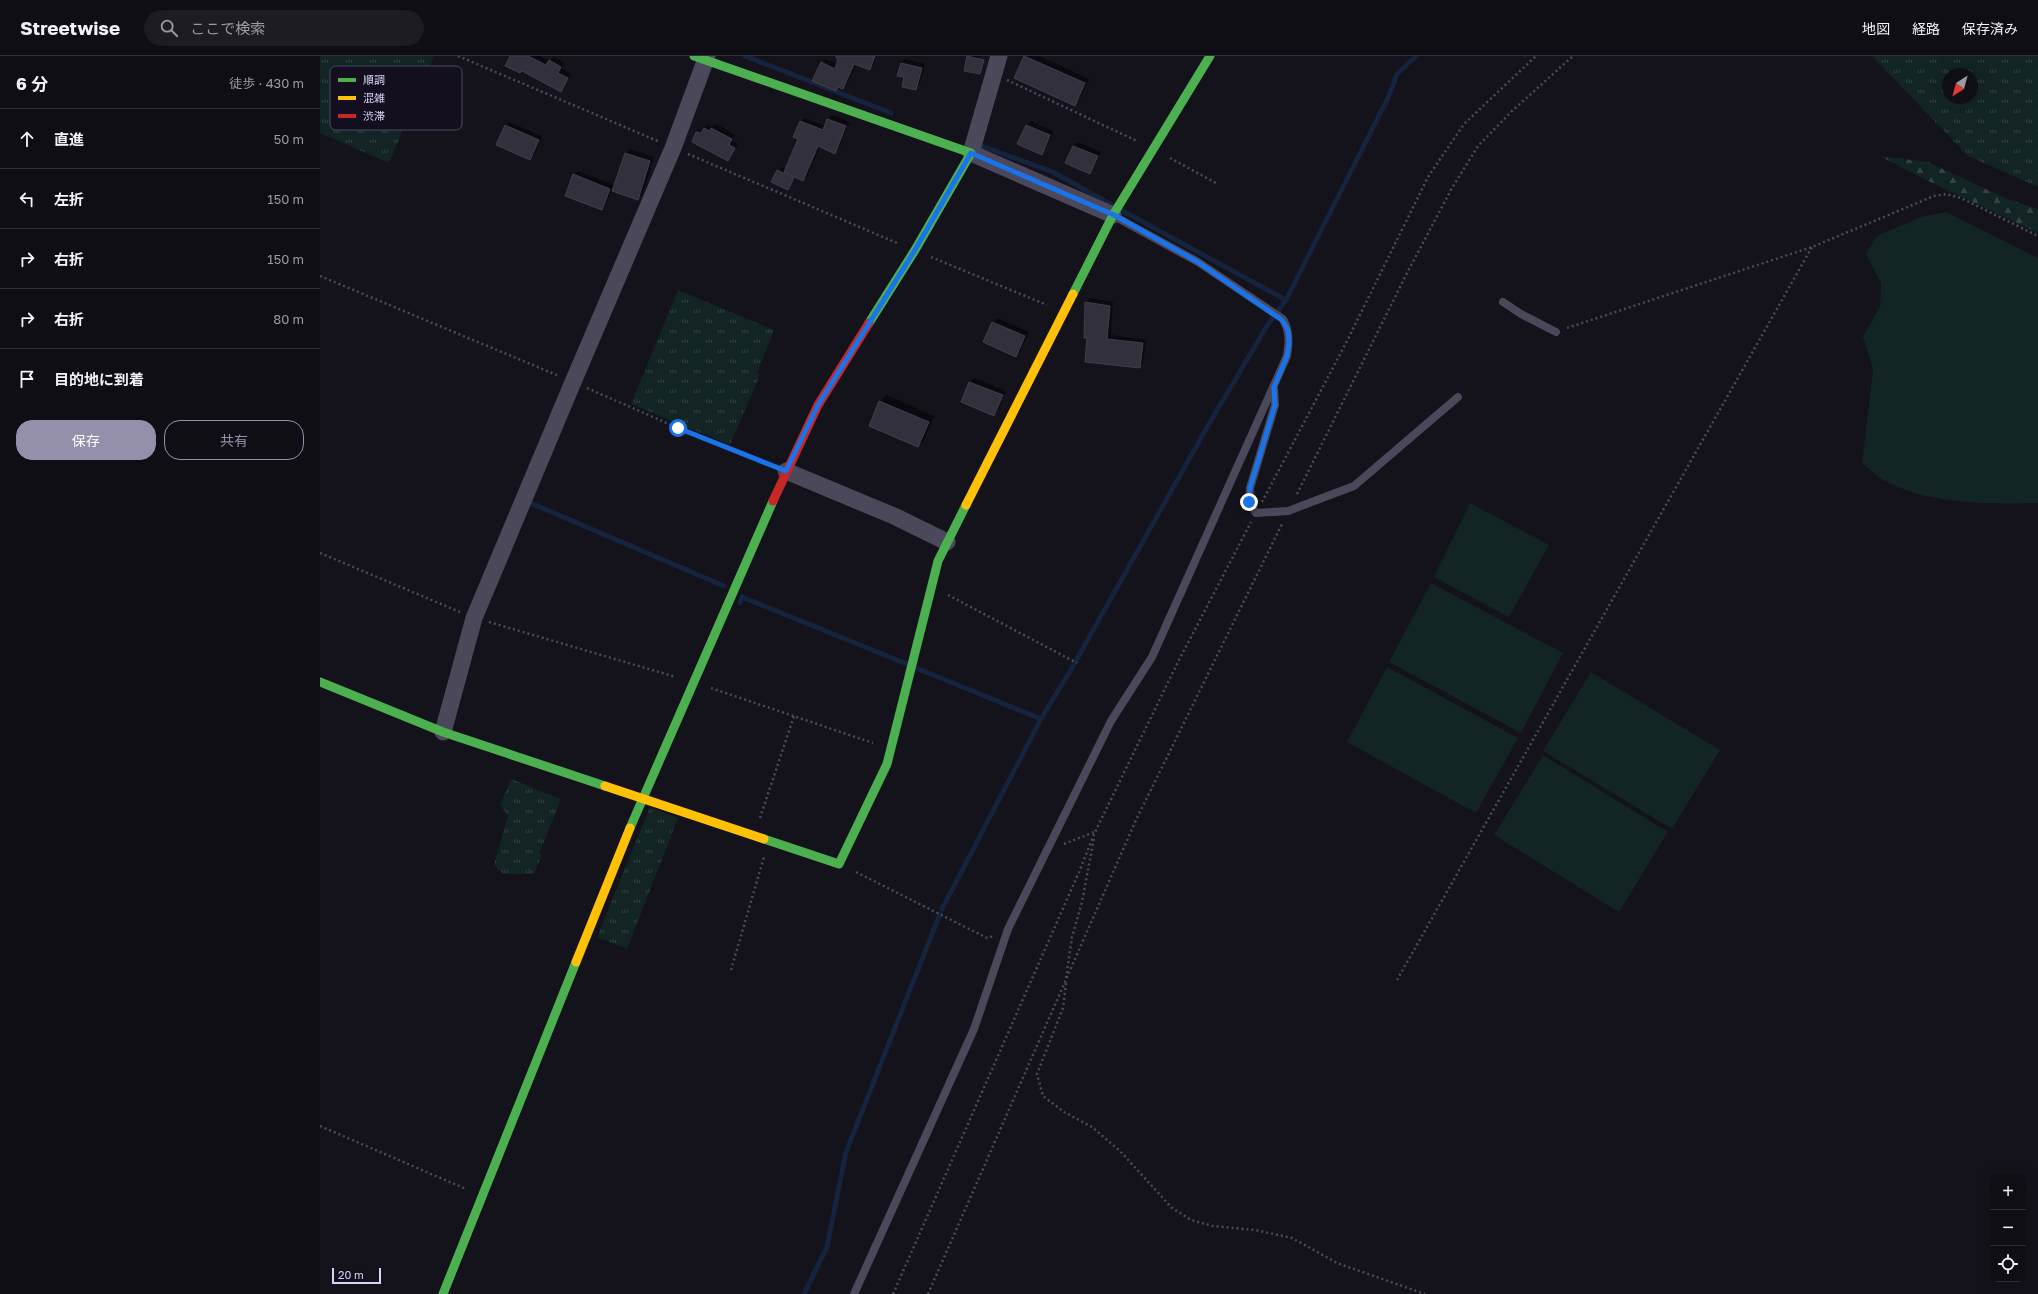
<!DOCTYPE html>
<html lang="ja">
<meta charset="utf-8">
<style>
body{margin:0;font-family:"Golos Text","Noto Sans JP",sans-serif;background:#1d1c22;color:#f1f3f6}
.controls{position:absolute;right:12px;bottom:12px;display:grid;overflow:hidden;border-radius:8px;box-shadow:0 4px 16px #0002}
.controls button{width:36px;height:36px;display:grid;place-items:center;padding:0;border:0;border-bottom:1px solid #2f2e34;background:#0f0e14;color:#f1f3f6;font:20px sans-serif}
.compass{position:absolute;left:1622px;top:12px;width:36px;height:36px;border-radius:50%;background:#0f0e14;box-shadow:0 4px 16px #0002;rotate:216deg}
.scale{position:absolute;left:12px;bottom:10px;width:49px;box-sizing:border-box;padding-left:4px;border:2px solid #d9d3f9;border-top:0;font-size:11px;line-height:14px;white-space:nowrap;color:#d9d3f9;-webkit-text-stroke:3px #130f1e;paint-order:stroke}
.stop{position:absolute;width:12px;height:12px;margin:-9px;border:3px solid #1a73e8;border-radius:50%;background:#fff}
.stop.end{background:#1a73e8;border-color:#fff;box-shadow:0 1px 4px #0008}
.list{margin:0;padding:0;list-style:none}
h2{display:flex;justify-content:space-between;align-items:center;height:52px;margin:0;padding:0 16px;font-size:17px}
h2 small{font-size:13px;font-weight:400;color:#9b9ca0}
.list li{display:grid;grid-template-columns:26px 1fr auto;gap:12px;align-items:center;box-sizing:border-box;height:60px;padding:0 16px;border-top:1px solid #2f2e34}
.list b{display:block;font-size:15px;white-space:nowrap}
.list em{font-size:13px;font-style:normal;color:#9b9ca0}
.actions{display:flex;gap:8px;padding:12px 16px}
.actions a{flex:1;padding:9px 0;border:1px solid #948fab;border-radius:16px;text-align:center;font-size:14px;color:#948fab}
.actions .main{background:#948fab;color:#fff}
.icon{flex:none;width:22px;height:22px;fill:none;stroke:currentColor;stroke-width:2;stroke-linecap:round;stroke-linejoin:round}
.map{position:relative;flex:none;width:1718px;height:1238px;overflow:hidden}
header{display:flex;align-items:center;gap:24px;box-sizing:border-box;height:56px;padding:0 20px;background:#0f0e14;border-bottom:1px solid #2f2e34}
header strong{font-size:19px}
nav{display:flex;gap:22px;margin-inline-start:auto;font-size:14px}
.search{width:280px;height:36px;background:#1d1c22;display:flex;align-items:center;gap:10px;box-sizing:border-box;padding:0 14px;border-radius:22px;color:#9b9ca0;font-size:15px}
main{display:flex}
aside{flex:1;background:#0f0e14}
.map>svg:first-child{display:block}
.grass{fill:url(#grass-tufts);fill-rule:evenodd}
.forest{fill:url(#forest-firs)}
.pitch{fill:#132425}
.shadow{fill:#0007}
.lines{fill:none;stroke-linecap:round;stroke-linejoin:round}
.stream{stroke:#15233e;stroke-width:5}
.building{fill:#33303d;stroke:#423e4d}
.path{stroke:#464e59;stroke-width:2.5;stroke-dasharray:2 3;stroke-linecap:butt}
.lane{stroke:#4a485a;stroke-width:8}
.street{stroke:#4a485a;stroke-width:17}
.fast{stroke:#4caf50;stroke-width:9}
.slow{stroke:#ffc107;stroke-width:9}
.jam{stroke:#c62828;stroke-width:9}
.route{stroke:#1a73e8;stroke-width:5}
.key{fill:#130f1e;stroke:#4e4a60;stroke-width:1}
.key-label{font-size:11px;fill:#d9d3f9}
</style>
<header>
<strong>Streetwise</strong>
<div class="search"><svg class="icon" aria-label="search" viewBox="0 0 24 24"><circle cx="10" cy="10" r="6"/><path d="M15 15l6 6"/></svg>ここで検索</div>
<nav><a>地図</a><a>経路</a><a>保存済み</a></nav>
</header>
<main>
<aside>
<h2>6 分<small>徒歩 · 430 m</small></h2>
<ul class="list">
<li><svg class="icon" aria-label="ahead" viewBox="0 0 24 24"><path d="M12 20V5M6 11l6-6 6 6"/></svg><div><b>直進</b></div><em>50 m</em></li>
<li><svg class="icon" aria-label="left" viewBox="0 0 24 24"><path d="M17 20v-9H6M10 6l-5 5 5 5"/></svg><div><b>左折</b></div><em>150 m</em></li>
<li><svg class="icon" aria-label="right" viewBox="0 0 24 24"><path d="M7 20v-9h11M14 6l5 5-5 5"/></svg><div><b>右折</b></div><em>150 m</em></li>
<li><svg class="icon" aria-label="right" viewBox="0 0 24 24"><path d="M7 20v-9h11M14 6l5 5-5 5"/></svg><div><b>右折</b></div><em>80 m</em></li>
<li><svg class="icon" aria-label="arrive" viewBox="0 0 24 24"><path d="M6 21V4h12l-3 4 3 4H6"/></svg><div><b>目的地に到着</b></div></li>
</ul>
<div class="actions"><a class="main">保存</a><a>共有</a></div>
</aside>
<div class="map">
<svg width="1718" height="1238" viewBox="0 0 1718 1238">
<defs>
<pattern id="grass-tufts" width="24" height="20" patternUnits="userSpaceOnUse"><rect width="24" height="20" fill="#132425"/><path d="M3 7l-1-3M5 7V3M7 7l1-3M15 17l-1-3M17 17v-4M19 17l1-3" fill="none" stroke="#354345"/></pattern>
<pattern id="forest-firs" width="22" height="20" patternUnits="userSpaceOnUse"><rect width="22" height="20" fill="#132425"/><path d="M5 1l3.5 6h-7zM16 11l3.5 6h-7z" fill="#354345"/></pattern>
</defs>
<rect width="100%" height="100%" fill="#14121a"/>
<g class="grass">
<path d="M 0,0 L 114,0 L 69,107 L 0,77 Z"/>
<path d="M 1552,0 L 1718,0 L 1718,131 L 1648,100 ZM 1628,18 L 1652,18 L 1652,42 L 1628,42 Z"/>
<path d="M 358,234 L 454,274 L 437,317 L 440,319 L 410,389 L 311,348 Z"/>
<path d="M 191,723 L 241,743 L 219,798 L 222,799 L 214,818 L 183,818 L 174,809 L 188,760 L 180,749 Z"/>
<path d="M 330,751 L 358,762 L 307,893 L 277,881 Z"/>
</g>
<path class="forest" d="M 1560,100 L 1608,106 L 1687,143 L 1718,153 L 1718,177 L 1598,120 Z"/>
<g class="pitch">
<path d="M 1626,156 L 1718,202 L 1718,447 C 1668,448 1609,449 1563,424 C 1556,420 1549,413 1542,407 L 1553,313 L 1543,281 L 1560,250 L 1561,227 L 1546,198 L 1557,180 L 1601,161 Z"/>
<path d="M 1150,447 L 1229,489 L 1189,561 L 1114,521 Z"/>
<path d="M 1111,527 L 1243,597 L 1201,677 L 1069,606 Z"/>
<path d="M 1067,611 L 1198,682 L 1156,757 L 1027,686 Z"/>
<path d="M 1271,616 L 1400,694 L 1352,773 L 1223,695 Z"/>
<path d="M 1223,699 L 1348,776 L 1299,856 L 1174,779 Z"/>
</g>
<g class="shadow">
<path d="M 191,0 L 220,0 L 230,5 L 234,1 L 244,7 L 241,12 L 251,18 L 240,35 Z"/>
<path d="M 521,0 L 556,0 L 554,9 L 550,13 L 536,8 L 527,28 L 523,32 L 519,31 L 516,34 L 502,7 L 505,3 L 518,8 Z"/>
<path d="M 649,0 L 661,0 L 658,3 Z"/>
<path d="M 705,0 L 719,0 L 769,23 L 759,44 L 755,48 L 695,21 Z"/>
<path d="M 585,3 L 605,8 L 599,29 L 595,33 L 585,21 L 582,7 Z"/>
<path d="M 512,59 L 530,66 L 528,70 L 509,62 Z"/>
<path d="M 484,62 L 505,70 L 509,63 L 527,72 L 519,92 L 515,96 L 500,90 L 487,120 L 483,124 L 476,120 L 468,133 L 453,126 L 462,111 L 466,113 L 480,83 L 481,66 Z"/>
<path d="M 711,65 L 733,75 L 725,94 L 721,98 L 699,88 L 707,69 Z"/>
<path d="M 189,66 L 222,80 L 214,99 L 210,103 L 185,69 Z"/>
<path d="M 388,68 L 393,71 L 396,68 L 415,79 L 412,85 L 418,88 L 408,103 L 377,77 Z"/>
<path d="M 758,86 L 781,96 L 773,113 L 770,117 L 747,107 L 754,90 Z"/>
<path d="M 310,93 L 334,101 L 322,139 L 318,142 L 306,97 Z"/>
<path d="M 258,115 L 294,129 L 285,149 L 281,153 L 246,139 L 254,118 Z"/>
<path d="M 770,242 L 793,246 L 791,279 L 826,284 L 823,307 L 820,311 L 765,281 L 766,246 Z"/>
<path d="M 677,262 L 709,276 L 700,296 L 696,300 L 665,286 L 673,266 Z"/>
<path d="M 654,322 L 686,335 L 678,355 L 674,359 L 642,346 L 650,326 Z"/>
<path d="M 566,339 L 614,360 L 604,384 L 598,390 L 560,346 Z"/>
</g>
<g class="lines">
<g class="stream">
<path d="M 425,0 L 571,57"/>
<path d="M 656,88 L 733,116 L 792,149"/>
<path d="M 801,154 L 966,244"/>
<path d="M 213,448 L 404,530"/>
<path d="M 420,547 L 422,541 L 587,608"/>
<path d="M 596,612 L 721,663"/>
<path d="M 622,853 L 721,663 L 753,610 L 890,366 L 947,270 L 966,244 L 1068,42 L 1077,18 L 1096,0"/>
<path d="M 484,1238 L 507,1191 L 526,1096 L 620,858"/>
</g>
</g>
<g class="building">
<path d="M 190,0 L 208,0 L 226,9 L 229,4 L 241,11 L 238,17 L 248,22 L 241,36 L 202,15 L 200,17 L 185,10 Z"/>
<path d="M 516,0 L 555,0 L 550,14 L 534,8 L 523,33 L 518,31 L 516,35 L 492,25 L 501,6 L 515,13 L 518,3 L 516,2 Z"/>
<path d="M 647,0 L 664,4 L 660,18 L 644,15 Z"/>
<path d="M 704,0 L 765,27 L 755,50 L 694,22 Z"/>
<path d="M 581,7 L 602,12 L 596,34 L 582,31 L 584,21 L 577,20 Z"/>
<path d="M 507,63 L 526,70 L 515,98 L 498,90 L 483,125 L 464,116 L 478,83 L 473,81 L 480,65 L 503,74 Z"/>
<path d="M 185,69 L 219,84 L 210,104 L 176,89 Z"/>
<path d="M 706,69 L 730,79 L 722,99 L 697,88 Z"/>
<path d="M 384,72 L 390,75 L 391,72 L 412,83 L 409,89 L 415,92 L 408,105 L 372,86 L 376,76 L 381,77 Z"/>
<path d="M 753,90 L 778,100 L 770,118 L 745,107 Z"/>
<path d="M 305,97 L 330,105 L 318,144 L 292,135 Z"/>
<path d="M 457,114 L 474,122 L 468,134 L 451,126 Z"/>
<path d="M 253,118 L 290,133 L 282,154 L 245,140 Z"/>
<path d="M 765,246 L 790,250 L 787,283 L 823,287 L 820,312 L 765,306 L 767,282 L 764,282 Z"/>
<path d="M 672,266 L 705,280 L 696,301 L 663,286 Z"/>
<path d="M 649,326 L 683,339 L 674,360 L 641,346 Z"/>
<path d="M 559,345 L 609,366 L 598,391 L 549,370 Z"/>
</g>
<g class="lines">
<g class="path">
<path d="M 138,0 L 340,86"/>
<path d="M 687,24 L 817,85"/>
<path d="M 368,98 L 577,187"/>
<path d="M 850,102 L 896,127"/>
<path d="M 611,201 L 727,249"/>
<path d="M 0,220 L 239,320"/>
<path d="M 1247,272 L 1492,191 L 1614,140 L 1626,138 L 1641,142 L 1718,180"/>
<path d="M 267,332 L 358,372 L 449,408"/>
<path d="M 977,438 L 1087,217 L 1132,132 L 1158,90 L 1192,55 L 1253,0"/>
<path d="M 942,446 L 1027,285 L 1108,121 L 1144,68 L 1216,0"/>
<path d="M 0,497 L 140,556"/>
<path d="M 628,539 L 757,607"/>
<path d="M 169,566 L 356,621"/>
<path d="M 391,632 L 553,687"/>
<path d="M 440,762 L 474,660"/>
<path d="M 744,788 L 774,776"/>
<path d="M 536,816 L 667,882 L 673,880"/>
<path d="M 411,914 L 444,801"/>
<path d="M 746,922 L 752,881 L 762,846 L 774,782"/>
<path d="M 1077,924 L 1492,191"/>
<path d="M 746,927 L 743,952 L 717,1018 L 723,1040 L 744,1056 L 772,1071 L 800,1095 L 852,1152 L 871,1164 L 893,1170 L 935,1174 L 972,1182 L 1017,1207 L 1105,1238"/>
<path d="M 0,1070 L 146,1133"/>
<path d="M 573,1238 L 759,816 L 775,776 L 858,606 L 931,466"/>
<path d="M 608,1238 L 816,764 L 962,468"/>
</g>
<g class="lane">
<path d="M 1183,246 L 1201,258 L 1236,276"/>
<path d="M 954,333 L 955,349 L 930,432 L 929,446 L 936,457 L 968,455 L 1034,430 L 1138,341"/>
<path d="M 534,1238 L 654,973 L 688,873 L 791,665 L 832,601 L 967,300 C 969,286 970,276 963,263 L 878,206 L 794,160"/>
</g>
<g class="street">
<path d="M 679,0 L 651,97 L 793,159"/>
<path d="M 466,415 L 574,460 L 627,486"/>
<path d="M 123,676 L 154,562 L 253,326 L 353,92 L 387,0"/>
</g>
<g class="fast">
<path d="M 374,0 L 651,97 L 595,194 L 549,267"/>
<path d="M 753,238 L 793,159 L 890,0"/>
<path d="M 0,626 L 123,676 L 285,730"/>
<path d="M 310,772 L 453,445"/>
<path d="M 444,783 L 519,808 L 567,708 L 618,505 L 646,449"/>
<path d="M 123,1238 L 256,906"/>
</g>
<g class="slow">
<path d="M 646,449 L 753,238"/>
<path d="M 285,730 L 444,783"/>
<path d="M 256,906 L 310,772"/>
</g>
<path class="jam" d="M 453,445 L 498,349 L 549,267"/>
</g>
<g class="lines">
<path class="route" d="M 358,372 L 466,415 L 498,349 L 595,194 L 651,97 L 794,159 L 878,206 L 962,264 L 968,274 L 969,287 L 967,300 L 954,331 L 955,349 L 930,432 L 929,446"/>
</g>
<rect x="10" y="10" width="132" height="64" rx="6" class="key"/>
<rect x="18" y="22" width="18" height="4" fill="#4caf50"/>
<rect x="18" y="40" width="18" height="4" fill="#ffc107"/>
<rect x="18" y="58" width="18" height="4" fill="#c62828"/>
<g class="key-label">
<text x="43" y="28">順調</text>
<text x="43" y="46">混雑</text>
<text x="43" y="64">渋滞</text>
</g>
</svg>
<div class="controls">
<button>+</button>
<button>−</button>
<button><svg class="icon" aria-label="locate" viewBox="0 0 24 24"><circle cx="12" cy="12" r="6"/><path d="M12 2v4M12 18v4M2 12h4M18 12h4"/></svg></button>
</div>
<svg class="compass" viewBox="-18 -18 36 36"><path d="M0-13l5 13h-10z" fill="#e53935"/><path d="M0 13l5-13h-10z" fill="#9b9ca0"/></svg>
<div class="scale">20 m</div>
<div class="stop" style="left:358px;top:372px"></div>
<div class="stop end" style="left:929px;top:446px"></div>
</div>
</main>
